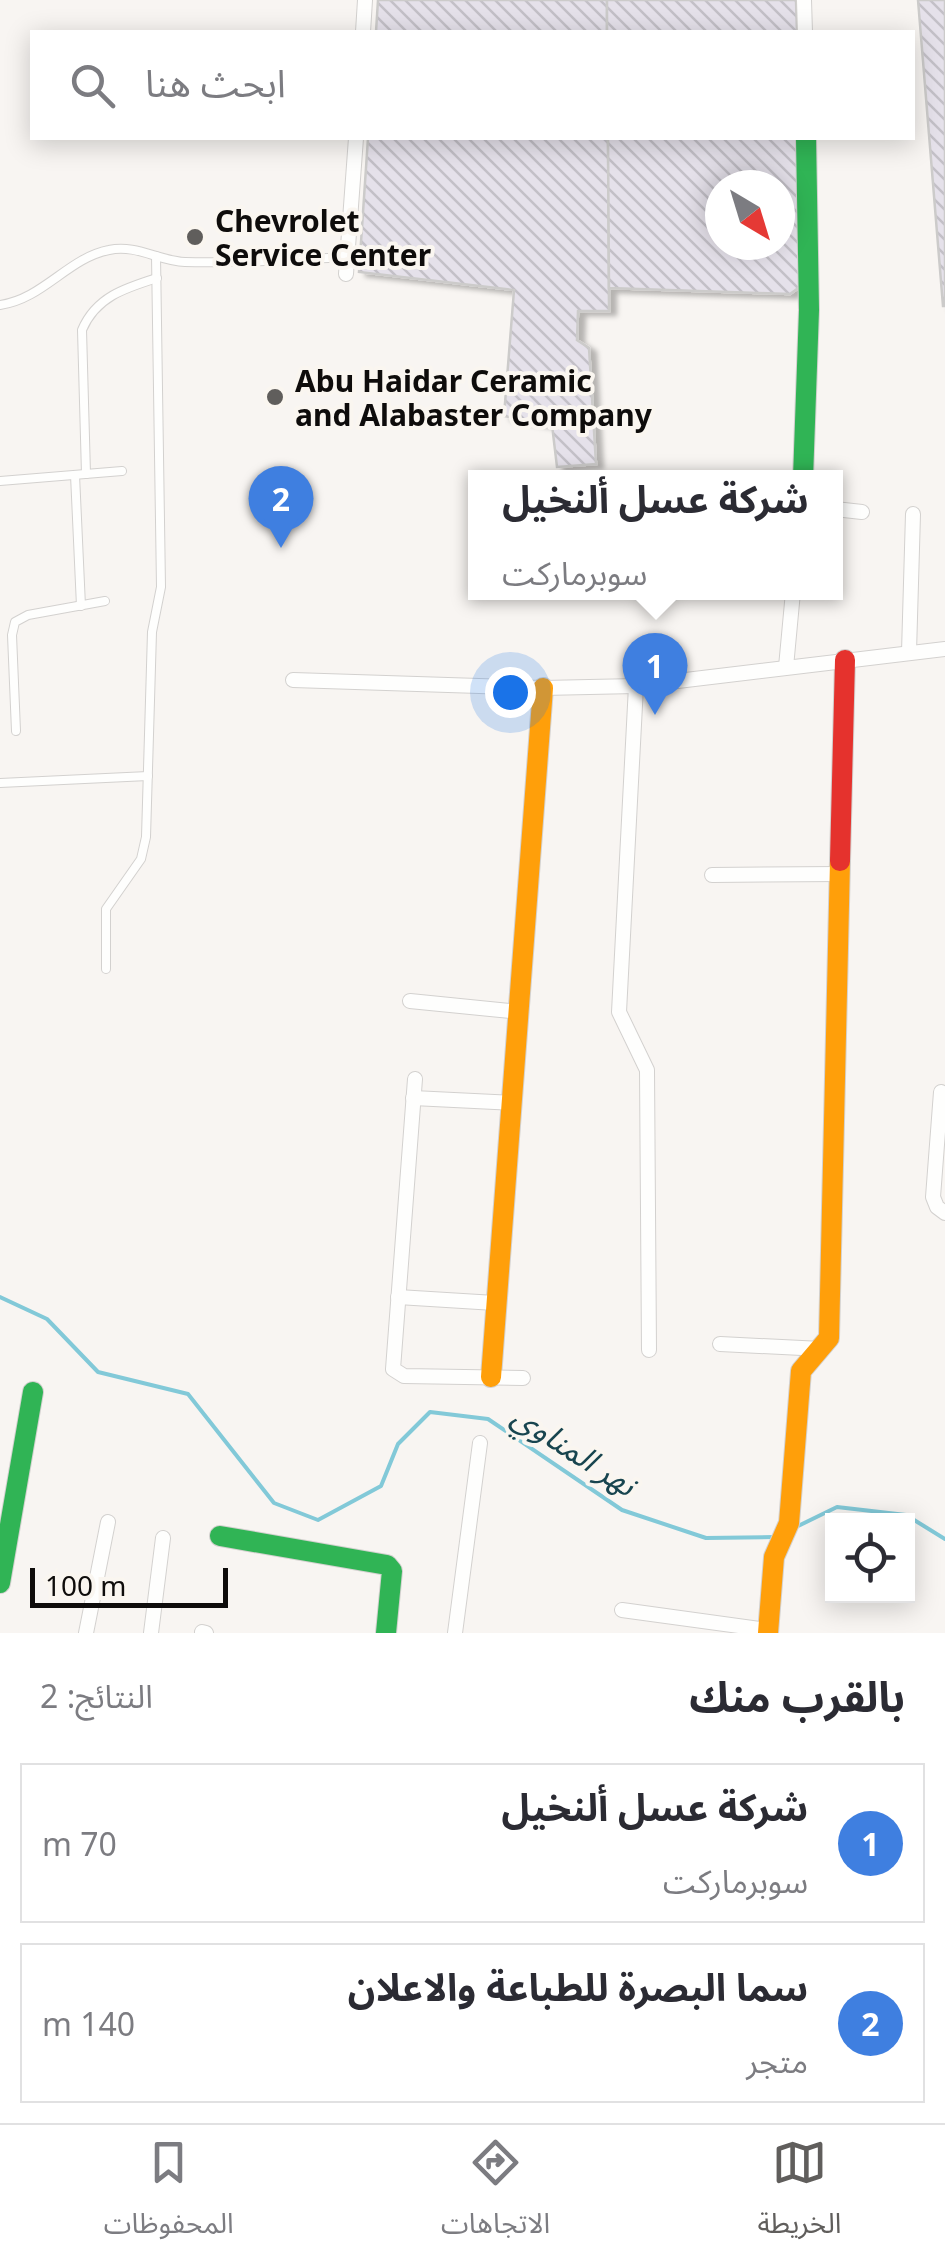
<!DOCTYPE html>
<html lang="ar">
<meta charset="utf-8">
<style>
body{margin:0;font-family:"Noto Sans","Noto Sans Arabic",sans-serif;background:#f7f7f7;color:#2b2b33;direction:rtl}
.controls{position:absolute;right:30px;bottom:30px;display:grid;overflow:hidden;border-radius:0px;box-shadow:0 5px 25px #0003}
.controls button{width:90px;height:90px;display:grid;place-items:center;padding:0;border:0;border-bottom:2px solid #e1e1e2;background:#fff;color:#2b2b33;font:50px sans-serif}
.compass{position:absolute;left:705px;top:170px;width:90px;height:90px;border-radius:50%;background:#fff;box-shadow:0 5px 25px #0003;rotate:142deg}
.scale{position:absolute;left:30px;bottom:25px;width:198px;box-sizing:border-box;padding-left:10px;border:5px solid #0e0c0b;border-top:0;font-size:28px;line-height:35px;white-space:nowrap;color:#0e0c0b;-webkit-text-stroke:8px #faf6f0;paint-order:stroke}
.you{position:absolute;left:510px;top:692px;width:35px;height:35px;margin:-25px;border:8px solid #fff;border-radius:50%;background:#1a73e8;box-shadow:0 0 0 15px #1a73e833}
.badge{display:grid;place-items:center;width:65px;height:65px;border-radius:50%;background:#605e5c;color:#fff;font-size:32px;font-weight:700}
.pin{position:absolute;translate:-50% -82px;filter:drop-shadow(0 2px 5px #0008)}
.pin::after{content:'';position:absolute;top:52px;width:35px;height:30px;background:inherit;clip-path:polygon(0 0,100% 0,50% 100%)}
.popup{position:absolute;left:468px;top:470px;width:375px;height:130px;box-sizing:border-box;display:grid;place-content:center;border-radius:0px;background:#fff;filter:drop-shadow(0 2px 8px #0005);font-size:32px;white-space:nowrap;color:#7c7c81}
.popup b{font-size:38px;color:#2b2b33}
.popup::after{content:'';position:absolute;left:50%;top:100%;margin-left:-20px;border:20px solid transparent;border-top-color:#fff}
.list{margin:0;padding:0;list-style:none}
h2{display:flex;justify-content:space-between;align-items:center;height:130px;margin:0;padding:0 40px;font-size:42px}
h2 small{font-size:32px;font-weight:400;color:#7c7c81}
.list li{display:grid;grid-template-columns:65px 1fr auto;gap:30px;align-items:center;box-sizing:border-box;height:160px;margin:0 20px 20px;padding:0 20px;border:2px solid #e1e1e2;border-radius:0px}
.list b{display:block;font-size:38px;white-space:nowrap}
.list p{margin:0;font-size:32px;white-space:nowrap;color:#7c7c81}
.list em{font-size:32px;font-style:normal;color:#7c7c81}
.icon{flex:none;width:55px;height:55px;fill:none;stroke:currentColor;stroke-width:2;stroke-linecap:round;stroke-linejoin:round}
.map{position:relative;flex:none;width:945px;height:1633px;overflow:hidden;direction:ltr}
.search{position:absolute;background:#fff;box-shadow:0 5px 25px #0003;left:30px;right:30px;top:30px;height:110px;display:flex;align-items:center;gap:25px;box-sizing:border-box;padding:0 35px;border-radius:0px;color:#7c7c81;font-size:38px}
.sheet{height:490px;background:#fff}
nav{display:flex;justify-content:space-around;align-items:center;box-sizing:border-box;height:140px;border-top:2px solid #e1e1e2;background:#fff;font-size:28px;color:#7c7c81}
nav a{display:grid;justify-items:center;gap:5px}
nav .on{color:#605e5c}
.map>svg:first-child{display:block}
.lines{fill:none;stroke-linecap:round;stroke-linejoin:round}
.stream{stroke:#82c9d8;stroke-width:4}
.building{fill:url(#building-back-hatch);stroke:#cccbca;stroke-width:2.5;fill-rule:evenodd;filter:url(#shadow)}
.lane-casing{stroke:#d3d1cf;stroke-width:10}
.street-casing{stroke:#d3d1cf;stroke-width:16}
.fast-casing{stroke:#d3d1cf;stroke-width:22}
.slow-casing{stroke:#d3d1cf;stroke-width:22}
.jam-casing{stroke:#d3d1cf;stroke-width:22}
.lane{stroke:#fefefd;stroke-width:8}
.street{stroke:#fefefd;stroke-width:14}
.fast{stroke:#30b455;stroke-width:20}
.slow{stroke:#ff9f0a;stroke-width:20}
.jam{stroke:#e5322d;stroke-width:20}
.poi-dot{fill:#605e5c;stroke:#faf6f0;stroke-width:4}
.labels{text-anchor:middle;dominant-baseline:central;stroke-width:8;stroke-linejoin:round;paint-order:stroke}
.poi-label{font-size:30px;font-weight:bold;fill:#0e0c0b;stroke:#faf6f0;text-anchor:start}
.water-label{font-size:32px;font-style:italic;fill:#18454f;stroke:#faf6f0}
</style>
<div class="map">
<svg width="945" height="1633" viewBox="0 0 945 1633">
<defs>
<pattern id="building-back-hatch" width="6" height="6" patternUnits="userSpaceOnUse" patternTransform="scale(2.5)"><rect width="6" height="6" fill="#e5e1ea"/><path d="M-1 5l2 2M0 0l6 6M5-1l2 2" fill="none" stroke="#c3c0c7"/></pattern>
<filter id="shadow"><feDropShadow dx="7" dy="4" stdDeviation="2.5" flood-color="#0004"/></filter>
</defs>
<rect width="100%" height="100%" fill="#f8f5f2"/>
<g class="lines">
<g class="stream">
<path d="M 0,1297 L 47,1319 L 98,1372 L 188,1394 L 274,1503 L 318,1520 L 381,1486 L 398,1444 L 430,1412 L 488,1419 L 622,1510 L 706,1538 L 774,1537"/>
<path d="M 796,1527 L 837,1507 L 906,1515 L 945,1539"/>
</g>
</g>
<g class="building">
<path d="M 378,0 L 607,0 L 607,32 L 376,32 Z"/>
<path d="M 607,0 L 796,0 L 797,32 L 607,32 Z"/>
<path d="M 918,0 L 945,0 L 945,306 L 943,306 Z"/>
<path d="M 368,138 L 608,138 L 609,311 L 578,311 L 577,340 L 589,348 L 596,464 L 557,467 L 552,425 L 504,416 L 514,290 L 359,272 Z"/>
<path d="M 608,138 L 798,138 L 801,286 L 790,294 L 609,288 ZM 720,185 L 780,185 L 780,245 L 720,245 Z"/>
</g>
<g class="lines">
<defs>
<g id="lane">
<path d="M 0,305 C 43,299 68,258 109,250 C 136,244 159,261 185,262 C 239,264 294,259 349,257"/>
<path d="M 86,474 L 82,330 C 96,297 125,288 157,278"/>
<path d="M 75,475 L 81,606"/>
<path d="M 0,481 L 122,471"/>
<path d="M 16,731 L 12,635 L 15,622 L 28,615 L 105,601"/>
<path d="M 0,783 L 148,776"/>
<path d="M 106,969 L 106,909 L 141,859 L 146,837 L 152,632 L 161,587 L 156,256"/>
</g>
<g id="street">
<path d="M 804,0 L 805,32"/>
<path d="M 363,32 L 365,0"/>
<path d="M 346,274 L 356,138"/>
<path d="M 835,509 L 862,512"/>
<path d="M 909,652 L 913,514"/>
<path d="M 786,667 L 793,592"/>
<path d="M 293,680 L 543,688 L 636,686 L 945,649"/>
<path d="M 636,686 L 619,1012 L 647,1070 L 649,1350"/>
<path d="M 712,875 L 841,874"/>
<path d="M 410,1001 L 520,1012"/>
<path d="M 415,1079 L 393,1369 L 404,1376 L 523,1378"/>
<path d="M 941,1092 L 933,1197 L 937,1207 L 945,1213"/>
<path d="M 413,1098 L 513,1103"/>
<path d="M 398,1297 L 495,1303"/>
<path d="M 720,1344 L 822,1349"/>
<path d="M 622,1610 L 768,1630"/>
<path d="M 202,1632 L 206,1633"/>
<path d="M 86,1633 L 108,1522"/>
<path d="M 151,1633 L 163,1538"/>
<path d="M 455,1633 L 480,1443"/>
</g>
<g id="fast">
<path d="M 803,478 L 809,310 L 806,138"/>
<path d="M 220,1536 L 387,1565 L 392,1571 L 386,1633"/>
<path d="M 0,1583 L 33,1392"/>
</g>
<g id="slow">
<path d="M 491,1377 L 543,688"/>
<path d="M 768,1633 L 774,1557 L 789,1523 L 801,1371 L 829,1338 L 840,861"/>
</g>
<path id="jam" d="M 840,861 L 845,660"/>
</defs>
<use href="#lane" class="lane-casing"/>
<use href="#street" class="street-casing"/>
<use href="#fast" class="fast-casing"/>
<use href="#slow" class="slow-casing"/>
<use href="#jam" class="jam-casing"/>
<use href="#lane" class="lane"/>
<use href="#street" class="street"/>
<use href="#fast" class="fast"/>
<use href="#slow" class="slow"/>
<use href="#jam" class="jam"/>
</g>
<g class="poi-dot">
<circle cx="195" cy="237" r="10"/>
<circle cx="275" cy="397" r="10"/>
</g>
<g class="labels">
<g class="poi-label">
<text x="215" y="220">Chevrolet<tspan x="215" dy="34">Service Center</tspan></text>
<text x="295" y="380">Abu Haidar Ceramic<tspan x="295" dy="34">and Alabaster Company</tspan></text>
</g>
<g class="water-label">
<text transform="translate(575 1449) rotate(33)">نهر المناوي</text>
</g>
</g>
</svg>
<div class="controls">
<button><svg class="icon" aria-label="locate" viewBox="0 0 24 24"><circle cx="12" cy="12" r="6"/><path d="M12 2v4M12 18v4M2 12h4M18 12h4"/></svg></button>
</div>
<svg class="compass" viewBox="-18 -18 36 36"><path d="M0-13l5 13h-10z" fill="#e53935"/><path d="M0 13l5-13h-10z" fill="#7c7c81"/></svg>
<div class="scale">100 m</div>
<div class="you"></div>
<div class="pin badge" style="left:655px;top:715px;background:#3f7fe0">1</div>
<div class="popup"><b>شركة عسل ألنخيل</b>سوبرماركت</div>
<div class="pin badge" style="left:281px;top:548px;background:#3f7fe0">2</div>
<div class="search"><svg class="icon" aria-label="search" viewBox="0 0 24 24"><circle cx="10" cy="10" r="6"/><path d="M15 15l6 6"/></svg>ابحث هنا</div>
</div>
<section class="sheet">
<h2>بالقرب منك<small>النتائج: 2</small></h2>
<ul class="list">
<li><span class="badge" style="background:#3f7fe0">1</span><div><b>شركة عسل ألنخيل</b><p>سوبرماركت</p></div><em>70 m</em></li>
<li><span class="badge" style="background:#3f7fe0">2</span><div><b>سما البصرة للطباعة والاعلان</b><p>متجر</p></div><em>140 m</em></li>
</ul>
</section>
<nav>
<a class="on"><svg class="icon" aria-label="map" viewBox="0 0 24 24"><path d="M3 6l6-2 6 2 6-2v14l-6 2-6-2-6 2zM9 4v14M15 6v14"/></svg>الخريطة</a>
<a><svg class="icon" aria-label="directions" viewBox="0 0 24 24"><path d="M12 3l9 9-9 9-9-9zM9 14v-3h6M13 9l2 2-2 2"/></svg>الاتجاهات</a>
<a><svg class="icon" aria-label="saved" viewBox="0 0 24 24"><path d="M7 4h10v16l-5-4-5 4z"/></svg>المحفوظات</a>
</nav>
